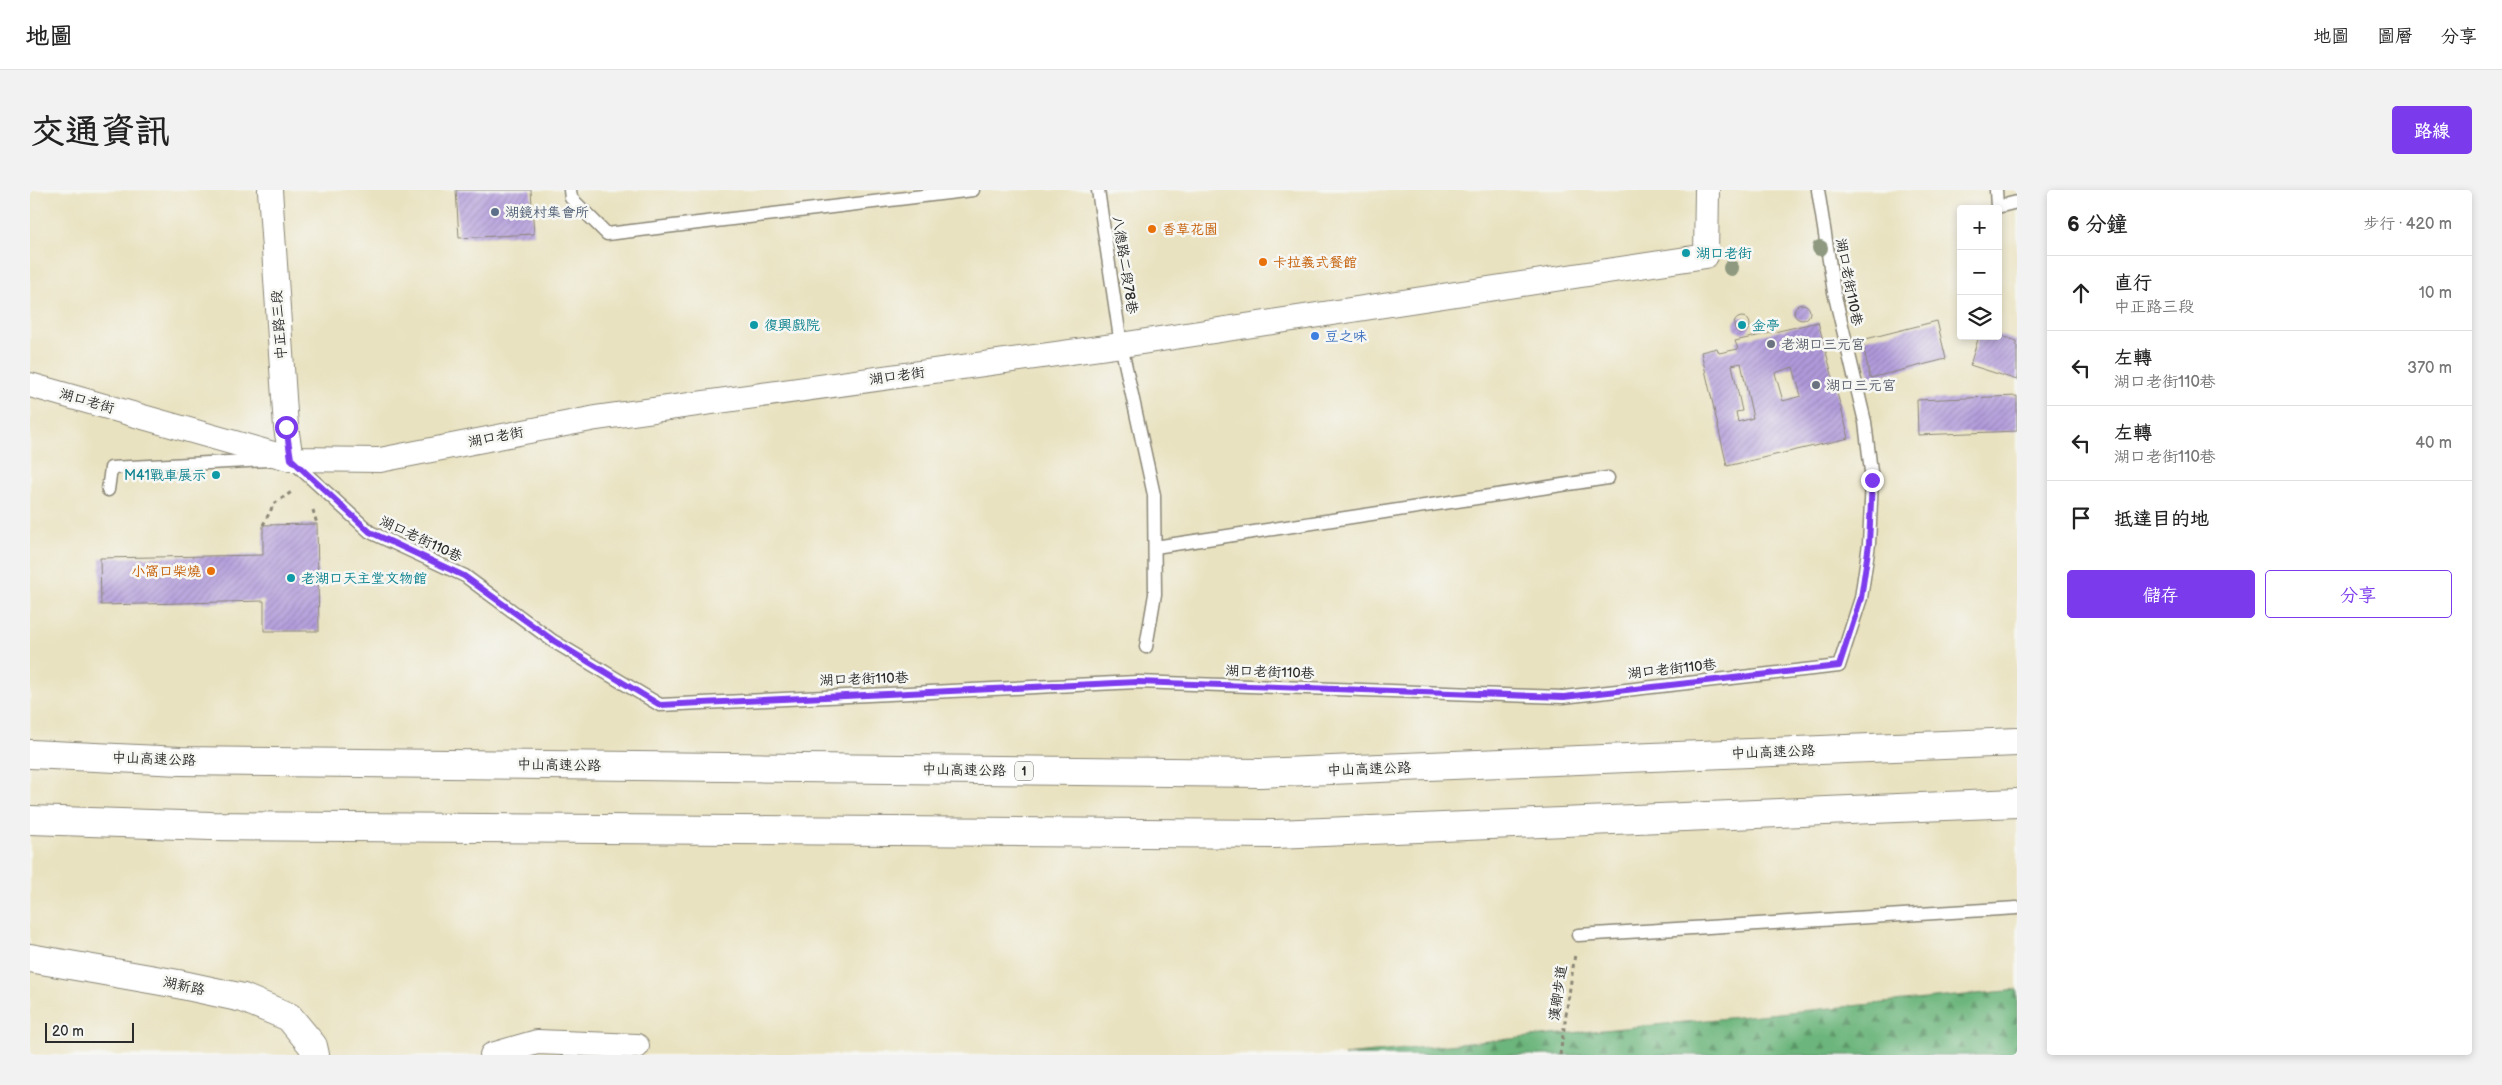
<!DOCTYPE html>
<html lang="zh-TW">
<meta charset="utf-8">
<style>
body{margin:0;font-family:"Balsamiq Sans","LXGW WenKai TC",sans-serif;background:#f2f2f2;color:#222}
.controls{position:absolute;right:15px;top:15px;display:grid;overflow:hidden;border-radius:5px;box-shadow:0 2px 8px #0003}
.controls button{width:45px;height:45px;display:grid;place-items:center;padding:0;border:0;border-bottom:1px solid #e0e0e0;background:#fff;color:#222;font:25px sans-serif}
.scale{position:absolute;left:15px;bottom:12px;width:89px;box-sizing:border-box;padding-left:5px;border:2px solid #2b2b2b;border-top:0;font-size:14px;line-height:18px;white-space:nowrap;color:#2b2b2b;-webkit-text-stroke:4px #f6f6f2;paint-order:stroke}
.stop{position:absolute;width:15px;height:15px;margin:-11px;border:4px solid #7c3aed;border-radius:50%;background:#fff}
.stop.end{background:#7c3aed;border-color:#fff;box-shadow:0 1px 5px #0008}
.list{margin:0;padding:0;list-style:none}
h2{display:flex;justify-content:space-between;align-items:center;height:65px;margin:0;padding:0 20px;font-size:21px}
h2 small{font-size:16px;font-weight:400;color:#767676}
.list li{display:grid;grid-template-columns:32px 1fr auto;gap:15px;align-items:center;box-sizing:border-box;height:75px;padding:0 20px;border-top:1px solid #e0e0e0}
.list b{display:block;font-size:19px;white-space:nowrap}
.list p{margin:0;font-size:16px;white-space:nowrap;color:#767676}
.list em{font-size:16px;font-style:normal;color:#767676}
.actions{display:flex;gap:10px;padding:15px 20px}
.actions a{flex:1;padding:11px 0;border:1px solid #7c3aed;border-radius:5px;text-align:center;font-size:18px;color:#7c3aed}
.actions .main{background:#7c3aed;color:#fff}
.icon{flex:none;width:28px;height:28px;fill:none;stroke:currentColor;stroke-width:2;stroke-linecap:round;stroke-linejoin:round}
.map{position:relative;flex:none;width:1987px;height:865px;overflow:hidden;border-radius:5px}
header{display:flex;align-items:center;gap:30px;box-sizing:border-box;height:70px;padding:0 25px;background:#fff;border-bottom:1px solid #e0e0e0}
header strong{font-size:24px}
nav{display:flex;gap:28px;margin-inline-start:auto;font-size:18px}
.intro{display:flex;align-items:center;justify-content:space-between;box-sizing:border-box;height:120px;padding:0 30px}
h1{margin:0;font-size:35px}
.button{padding:12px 22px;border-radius:5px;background:#7c3aed;color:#fff;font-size:18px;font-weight:700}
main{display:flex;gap:30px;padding:0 30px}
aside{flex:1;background:#fff;border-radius:5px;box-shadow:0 2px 8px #0003}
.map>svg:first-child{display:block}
.forest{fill:url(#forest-firs);stroke:#4c7053}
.building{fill:url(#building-hatch);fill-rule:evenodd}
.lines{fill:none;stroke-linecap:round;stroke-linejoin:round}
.service-casing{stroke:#8a8676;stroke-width:15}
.minor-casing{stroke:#8a8676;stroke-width:26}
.tertiary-casing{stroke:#8a8676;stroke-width:30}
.motorway-casing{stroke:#8a8676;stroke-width:30}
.path{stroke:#8a8676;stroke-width:3;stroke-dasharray:4 4;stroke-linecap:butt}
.service{stroke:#fff;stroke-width:12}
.minor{stroke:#fff;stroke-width:24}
.tertiary{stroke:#fff;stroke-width:28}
.motorway{stroke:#fff;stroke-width:28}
.tree{fill:#8f997f}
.route{stroke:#7c3aed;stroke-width:6}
.service-dot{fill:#5c6f8a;stroke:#f6f6f2;stroke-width:2}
.food-dot{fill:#e8710a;stroke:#f6f6f2;stroke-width:2}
.culture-dot{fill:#0f9aa8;stroke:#f6f6f2;stroke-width:2}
.shop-dot{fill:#3f7fe0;stroke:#f6f6f2;stroke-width:2}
.worship-dot{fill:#6b7280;stroke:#f6f6f2;stroke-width:2}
.labels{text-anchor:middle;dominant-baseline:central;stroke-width:5;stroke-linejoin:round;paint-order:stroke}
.shield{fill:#f6f6f2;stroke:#686867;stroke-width:1}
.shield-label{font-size:12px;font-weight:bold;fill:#2b2b2b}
.service-label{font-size:14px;fill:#4e5e75;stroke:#f6f6f2;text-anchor:start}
.food-label{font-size:14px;fill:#c56008;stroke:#f6f6f2;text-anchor:start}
.culture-label{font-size:14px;fill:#0d838f;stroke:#f6f6f2;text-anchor:start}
.street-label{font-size:14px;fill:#2b2b2b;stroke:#f6f6f2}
.shop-label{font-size:14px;fill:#366cbe;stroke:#f6f6f2;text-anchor:start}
.worship-label{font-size:14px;fill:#5b616d;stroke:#f6f6f2;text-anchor:start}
</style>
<header>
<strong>地圖</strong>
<nav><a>地圖</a><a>圖層</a><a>分享</a></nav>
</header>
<div class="intro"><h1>交通資訊</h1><a class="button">路線</a></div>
<main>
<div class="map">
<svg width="1987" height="865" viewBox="0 0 1987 865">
<defs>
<pattern id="forest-firs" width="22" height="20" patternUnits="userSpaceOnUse" patternTransform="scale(1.25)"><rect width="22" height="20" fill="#6cb57b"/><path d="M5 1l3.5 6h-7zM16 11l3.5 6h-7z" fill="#599365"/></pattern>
<pattern id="building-hatch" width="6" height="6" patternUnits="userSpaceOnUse" patternTransform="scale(1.25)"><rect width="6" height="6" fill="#b19adb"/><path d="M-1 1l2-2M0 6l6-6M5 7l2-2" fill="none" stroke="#907eb2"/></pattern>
</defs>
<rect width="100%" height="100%" fill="#f6f6f2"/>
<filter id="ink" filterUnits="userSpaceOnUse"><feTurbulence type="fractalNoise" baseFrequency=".02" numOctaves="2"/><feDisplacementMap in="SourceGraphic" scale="10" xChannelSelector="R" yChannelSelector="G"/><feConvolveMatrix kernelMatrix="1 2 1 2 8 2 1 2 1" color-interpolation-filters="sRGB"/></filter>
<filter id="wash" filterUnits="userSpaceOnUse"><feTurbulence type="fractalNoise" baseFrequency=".0096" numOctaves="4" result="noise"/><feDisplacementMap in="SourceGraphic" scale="20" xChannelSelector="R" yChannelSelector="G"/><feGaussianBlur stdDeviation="1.12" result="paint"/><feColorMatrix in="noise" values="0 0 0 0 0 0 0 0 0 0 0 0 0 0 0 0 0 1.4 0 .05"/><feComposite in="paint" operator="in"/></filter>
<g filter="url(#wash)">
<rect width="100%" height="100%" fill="#e9e2c0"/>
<path class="forest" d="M 1987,800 L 1987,865 L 1314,865 Z"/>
<g id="blocks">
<g class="building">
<path d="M 426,0 L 501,0 L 504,44 L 429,48 Z"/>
<circle cx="1772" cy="122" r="8"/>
<circle cx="1712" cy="135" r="8"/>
<path d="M 1907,131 L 1916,169 L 1840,188 L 1832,150 Z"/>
<path d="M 1788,132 L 1819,248 L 1697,276 L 1671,162 L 1687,158 L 1689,163 L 1708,159 L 1705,151 ZM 1711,173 L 1723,228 L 1708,232 L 1706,222 L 1712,221 L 1702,175 ZM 1763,177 L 1771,206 L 1753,211 L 1745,183 Z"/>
<path d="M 1968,145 L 1987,151 L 1987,190 L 1940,175 L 1949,146 Z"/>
<path d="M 1987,206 L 1987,241 L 1888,245 L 1887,210 Z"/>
<path d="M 287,334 L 289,441 L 234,441 L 234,411 L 71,415 L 70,368 L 233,365 L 233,335 Z"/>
</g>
</g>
</g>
<g filter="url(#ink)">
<use href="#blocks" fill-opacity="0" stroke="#8a8676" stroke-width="1"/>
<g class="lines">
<defs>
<g id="service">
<path d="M 540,0 L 541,8 L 577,44 L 943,0"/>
<path d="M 1068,0 L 1091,155 L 1124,305 L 1125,404 L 1116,457"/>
<path d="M 1966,0 L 1967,17 L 1987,12"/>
<path d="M 261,270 L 340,342 L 435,386 L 523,451 L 630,515 L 1107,492 L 1533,507 L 1809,476 L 1831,408 L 1839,354 L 1842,290 L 1835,232 L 1804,102 L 1788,0"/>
<path d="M 78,300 L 81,278 L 239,270"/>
<path d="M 1125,357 L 1578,288"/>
<path d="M 1548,745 L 1987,718"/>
</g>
<g id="minor">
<path d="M 240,0 L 256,237 L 261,269"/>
<path d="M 0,195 L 261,269 L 350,270 L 566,228 L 1091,155 L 1676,66 L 1677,0"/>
<path d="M 462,865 L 507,852 L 607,856"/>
</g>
<path id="tertiary" d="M 0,768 L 148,794 L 213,808 L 259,827 L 283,856 L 285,865"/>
<g id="motorway">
<path d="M 0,564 L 151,571 L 1230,583 L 1987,552"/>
<path d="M 0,630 L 181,636 L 1246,644 L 1987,613"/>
</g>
</defs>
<use href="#service" class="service-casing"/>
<use href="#minor" class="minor-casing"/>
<use href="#tertiary" class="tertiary-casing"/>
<use href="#motorway" class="motorway-casing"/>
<g class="path">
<path d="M 283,320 L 287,334"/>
<path d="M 233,335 L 244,314 L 263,301"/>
<path d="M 1530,865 L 1545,764"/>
</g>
<use href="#service" class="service"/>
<use href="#minor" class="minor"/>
<use href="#tertiary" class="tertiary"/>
<use href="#motorway" class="motorway"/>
</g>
<g class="tree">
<circle cx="1790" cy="58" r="8"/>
<circle cx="1701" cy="78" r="8"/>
</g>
</g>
<g class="lines" filter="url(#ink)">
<path class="route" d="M 256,237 L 261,269 L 340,342 L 434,386 L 524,451 L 630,515 L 1107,492 L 1534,507 L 1809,476 L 1831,408 L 1839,354 L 1842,290"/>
</g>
<circle class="service-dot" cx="465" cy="22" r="5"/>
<g class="food-dot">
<circle cx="1122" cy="39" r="5"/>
<circle cx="1233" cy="72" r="5"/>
<circle cx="181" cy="381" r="5"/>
</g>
<g class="culture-dot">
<circle cx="1656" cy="63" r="5"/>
<circle cx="724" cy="135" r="5"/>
<circle cx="1712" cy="135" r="5"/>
<circle cx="186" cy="285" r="5"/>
<circle cx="261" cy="388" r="5"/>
</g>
<circle class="shop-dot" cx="1285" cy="146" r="5"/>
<g class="worship-dot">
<circle cx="1741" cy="154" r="5"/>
<circle cx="1786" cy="195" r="5"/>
</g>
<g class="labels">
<rect class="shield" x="985" y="571.5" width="18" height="19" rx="4"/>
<g class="shield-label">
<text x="994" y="581">1</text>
</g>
<g class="service-label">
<text x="475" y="22">湖鏡村集會所</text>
</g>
<g class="food-label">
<text x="1132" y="39">香草花園</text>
<text x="1243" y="72">卡拉義式餐館</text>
<text x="171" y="381" text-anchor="end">小窩口柴燒</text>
</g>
<g class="culture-label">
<text x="1666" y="63">湖口老街</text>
<text x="734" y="135">復興戲院</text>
<text x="1722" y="135">金亭</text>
<text x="176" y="285" text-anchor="end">M41戰車展示</text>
<text x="271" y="388">老湖口天主堂文物館</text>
</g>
<g class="street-label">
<text transform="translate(1095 75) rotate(81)">八德路二段78巷</text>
<text transform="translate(1819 92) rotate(79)">湖口老街110巷</text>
<text transform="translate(249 135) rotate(-94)">中正路三段</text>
<text transform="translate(867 186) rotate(-8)">湖口老街</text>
<text transform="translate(57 211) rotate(16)">湖口老街</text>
<text transform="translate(466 247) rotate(-11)">湖口老街</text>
<text transform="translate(391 349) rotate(25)">湖口老街110巷</text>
<text transform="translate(1642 479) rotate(-6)">湖口老街110巷</text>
<text transform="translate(1240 482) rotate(2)">湖口老街110巷</text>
<text transform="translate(834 489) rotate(-2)">湖口老街110巷</text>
<text transform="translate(1743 562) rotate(-2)">中山高速公路</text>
<text transform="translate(124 569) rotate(2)">中山高速公路</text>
<text transform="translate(529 575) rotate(1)">中山高速公路</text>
<text transform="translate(1339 579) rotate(-2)">中山高速公路</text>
<text transform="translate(934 580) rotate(1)">中山高速公路</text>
<text transform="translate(154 796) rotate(12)">湖新路</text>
<text transform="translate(1528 803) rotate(-82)">漢卿步道</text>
</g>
<g class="shop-label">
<text x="1295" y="146">豆之味</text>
</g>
<g class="worship-label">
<text x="1751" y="154">老湖口三元宮</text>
<text x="1796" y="195">湖口三元宮</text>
</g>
</g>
</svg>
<div class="controls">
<button>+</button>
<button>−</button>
<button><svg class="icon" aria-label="layers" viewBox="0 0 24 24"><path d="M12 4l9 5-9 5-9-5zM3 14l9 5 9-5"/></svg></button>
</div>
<div class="scale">20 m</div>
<div class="stop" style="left:256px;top:237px"></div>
<div class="stop end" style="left:1842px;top:290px"></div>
</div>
<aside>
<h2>6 分鐘<small>步行 · 420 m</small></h2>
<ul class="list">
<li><svg class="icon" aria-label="ahead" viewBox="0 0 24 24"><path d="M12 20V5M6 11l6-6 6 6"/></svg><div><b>直行</b><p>中正路三段</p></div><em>10 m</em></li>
<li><svg class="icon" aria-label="left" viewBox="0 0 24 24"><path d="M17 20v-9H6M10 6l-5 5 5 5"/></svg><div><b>左轉</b><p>湖口老街110巷</p></div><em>370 m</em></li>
<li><svg class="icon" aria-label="left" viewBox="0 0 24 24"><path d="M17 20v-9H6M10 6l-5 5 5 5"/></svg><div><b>左轉</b><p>湖口老街110巷</p></div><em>40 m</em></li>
<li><svg class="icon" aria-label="arrive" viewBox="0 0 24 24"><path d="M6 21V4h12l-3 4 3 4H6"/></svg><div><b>抵達目的地</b></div></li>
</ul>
<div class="actions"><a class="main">儲存</a><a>分享</a></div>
</aside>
</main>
